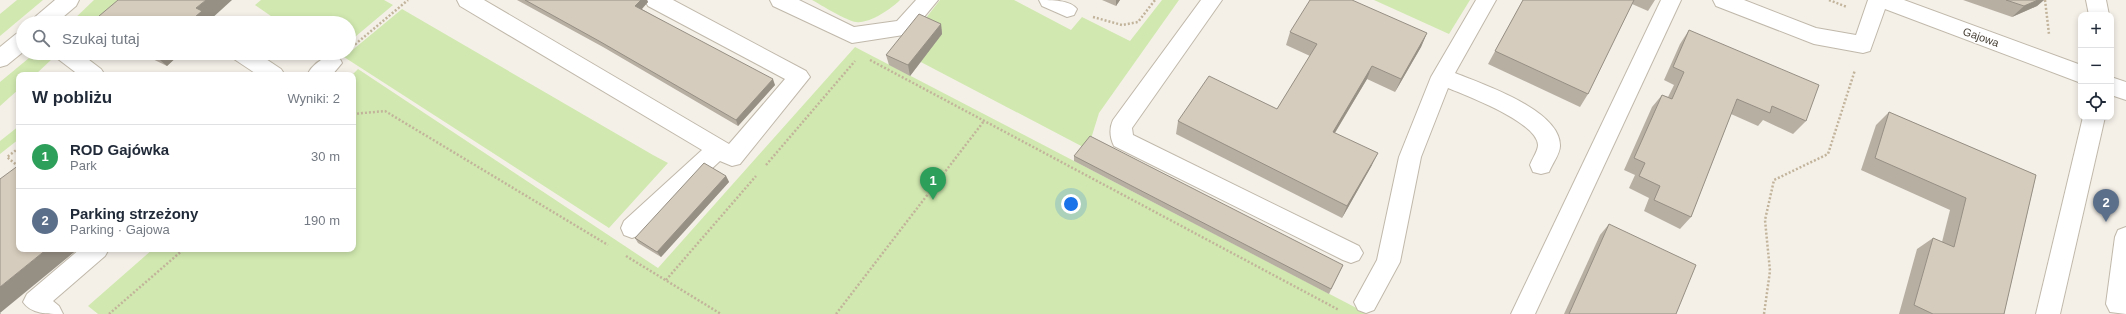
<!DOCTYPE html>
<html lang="pl">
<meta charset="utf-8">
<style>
body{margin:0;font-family:Helvetica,sans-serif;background:#f2f2f3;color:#1f2937}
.controls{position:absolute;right:12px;top:12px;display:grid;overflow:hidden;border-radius:8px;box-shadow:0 2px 6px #0003}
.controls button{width:36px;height:36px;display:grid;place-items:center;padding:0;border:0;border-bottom:1px solid #e0e1e3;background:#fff;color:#1f2937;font:20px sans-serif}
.you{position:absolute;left:1071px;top:204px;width:14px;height:14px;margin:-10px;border:3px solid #fff;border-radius:50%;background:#1a73e8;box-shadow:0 0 0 6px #1a73e833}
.badge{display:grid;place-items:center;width:26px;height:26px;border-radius:50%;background:#fd3316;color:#fff;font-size:13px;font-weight:700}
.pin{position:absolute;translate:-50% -33px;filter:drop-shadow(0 1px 2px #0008)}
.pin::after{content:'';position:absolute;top:21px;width:14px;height:12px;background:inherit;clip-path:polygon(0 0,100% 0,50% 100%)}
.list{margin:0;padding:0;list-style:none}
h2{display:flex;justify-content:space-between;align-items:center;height:52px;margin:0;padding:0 16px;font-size:17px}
h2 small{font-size:13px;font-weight:400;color:#747a83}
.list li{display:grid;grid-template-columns:26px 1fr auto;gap:12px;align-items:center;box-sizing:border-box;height:64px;padding:0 16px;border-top:1px solid #e0e1e3}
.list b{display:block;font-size:15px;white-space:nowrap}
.list p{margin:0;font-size:13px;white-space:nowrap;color:#747a83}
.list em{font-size:13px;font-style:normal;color:#747a83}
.icon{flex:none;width:22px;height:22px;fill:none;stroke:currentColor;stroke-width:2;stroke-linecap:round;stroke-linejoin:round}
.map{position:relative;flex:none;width:2126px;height:314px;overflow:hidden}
.search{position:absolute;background:#fff;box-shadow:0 2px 6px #0003;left:16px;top:16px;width:340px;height:44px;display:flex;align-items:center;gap:10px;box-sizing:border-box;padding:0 14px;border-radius:22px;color:#747a83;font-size:15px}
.panel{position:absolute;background:#fff;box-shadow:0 2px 6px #0003;left:16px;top:72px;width:340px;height:180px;border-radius:8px}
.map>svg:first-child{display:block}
.green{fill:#d1e9b0}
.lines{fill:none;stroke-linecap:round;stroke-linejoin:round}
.minor-casing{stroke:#c0b8aa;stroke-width:2}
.path{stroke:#c2b39b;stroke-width:2.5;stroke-dasharray:2 2;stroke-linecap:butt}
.minor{fill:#fff;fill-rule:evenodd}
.wall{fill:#b8afa3}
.shaded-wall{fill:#968f84}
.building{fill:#d6ccbd;stroke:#968f84}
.labels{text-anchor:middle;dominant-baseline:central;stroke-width:3;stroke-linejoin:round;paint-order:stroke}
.street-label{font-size:11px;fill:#484137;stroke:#fff}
</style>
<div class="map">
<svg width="2126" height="314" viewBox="0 0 2126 314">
<rect width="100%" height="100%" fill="#f4f0e8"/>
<g class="green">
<path d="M 17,0 L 43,0 L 0,36 L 0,14 Z"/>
<path d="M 94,0 L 119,0 L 95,23 L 70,23 Z"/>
<path d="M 261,0 L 384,0 L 393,5 L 349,42 L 349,23 L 281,23 L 255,5 Z"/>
<path d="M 812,0 L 900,0 C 891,9 869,24 856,22 C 847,21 821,5 812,0 Z"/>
<path d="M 940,0 L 1014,0 L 1071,30 L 1082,17 L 1130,41 L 1162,0 L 1179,0 L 1099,113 L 1090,142 L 1085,148 L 917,60 L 915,32 Z"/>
<path d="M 1374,0 L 1470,0 L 1449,34 Z"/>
<path d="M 402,9 L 653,155 L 668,163 L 609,228 L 344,57 Z"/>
<path d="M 855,47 L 1368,314 L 98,314 L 88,306 L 153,249 L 353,249 L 352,75 L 358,69 L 658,268 Z"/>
<path d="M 45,54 L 53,58 L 35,75 L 19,75 L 19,89 L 0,106 L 0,82 L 29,58 Z"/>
<path d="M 19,126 L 19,139 L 0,154 L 0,141 Z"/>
</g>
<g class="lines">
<defs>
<g id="minor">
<path d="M 55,0 L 79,0 L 76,6 L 56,23 L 32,23 L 35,17 Z"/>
<path d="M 457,0 L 484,0 L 729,144 L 785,79 L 648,6 L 645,0 L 673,0 L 806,71 L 810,77 L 740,164 L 732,166 L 720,161 L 640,235 L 632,238 L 624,235 L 621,228 L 624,221 L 702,150 L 460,6 Z"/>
<path d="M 770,0 L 799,0 L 854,27 L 897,21 L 916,0 L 938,0 L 910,34 L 852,43 L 773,6 Z"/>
<path d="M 1039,0 C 1052,0 1070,0 1077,9 L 1074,15 L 1067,17 L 1042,6 Z"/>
<path d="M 1201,0 L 1222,0 L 1132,128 L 1133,135 L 1359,246 L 1363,253 L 1359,260 L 1351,263 L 1343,260 L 1114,146 C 1110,138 1109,129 1113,120 Z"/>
<path d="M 1476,0 L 1496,0 L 1455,73 C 1482,84 1561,110 1560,146 C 1560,154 1552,164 1549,172 L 1541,174 L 1533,172 L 1530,165 C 1532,159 1538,151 1538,145 C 1537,122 1467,96 1448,88 L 1421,157 L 1400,262 L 1374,310 L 1366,313 L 1358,310 L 1354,302 L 1377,260 L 1399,157 L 1431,77 Z"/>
<path d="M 1661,0 L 1681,0 L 1535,314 L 1511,314 Z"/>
<path d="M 1713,0 L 1744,0 L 1816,28 L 1856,35 L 1868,0 L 1904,0 L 2081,65 L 2081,83 L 1885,9 L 1870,51 L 1863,53 L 1814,44 L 1716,6 Z"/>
<path d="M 2086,0 L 2106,0 L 2109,15 L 2089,15 Z"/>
<path d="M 23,32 L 23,52 L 7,65 L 0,67 L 0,47 L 16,34 Z"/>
<path d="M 55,53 L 80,53 L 101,69 L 105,75 L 79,75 L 58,59 Z"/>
<path d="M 231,53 L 257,53 L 281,69 L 285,75 L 258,75 L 234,59 Z"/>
<path d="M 332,55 L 339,57 L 342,63 L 332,75 L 307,75 C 312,65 322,58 332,55 Z"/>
<path d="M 2111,77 L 2126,82 L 2126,100 L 2111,95 Z"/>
<path d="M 2083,117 L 2105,117 L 2060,314 L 2036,314 Z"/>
<path d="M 2126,227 L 2126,314 L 2110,312 L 2106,304 L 2115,237 L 2118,230 Z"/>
<path d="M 80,249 L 109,249 L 105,256 L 53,301 L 59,306 L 63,314 C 47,314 31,314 23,302 L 27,294 Z"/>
</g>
</defs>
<use href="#minor" class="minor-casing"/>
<g class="path">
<path d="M 1829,0 L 1847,7"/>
<path d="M 2045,0 L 2049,34"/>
<path d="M 1093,17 L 1122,25 L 1138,22 L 1155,0"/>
<path d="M 352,47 L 408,0"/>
<path d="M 870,60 L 1339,310"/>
<path d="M 353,114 L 385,111 L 608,245"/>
<path d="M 19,148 L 7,157 L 19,167"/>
<path d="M 766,165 L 855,61"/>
<path d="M 626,256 L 721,314"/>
<path d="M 666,280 L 756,176"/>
<path d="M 109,314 L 184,249"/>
<path d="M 836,314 L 984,121"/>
<path d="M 1764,314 L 1770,271 L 1765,220 L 1774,180 L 1828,154 L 1855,70"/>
</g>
<use href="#minor" class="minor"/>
</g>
<g class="wall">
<path d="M 517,0 L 647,0 L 648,2 L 642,9 L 775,85 L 738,126 L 603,47 Z"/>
<path d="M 1102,0 L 1120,0 L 1116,6 Z"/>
<path d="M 1523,0 L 1655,0 L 1648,11 L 1632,4 L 1588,94 L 1580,107 L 1488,64 Z"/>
<path d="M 1963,0 L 2044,0 L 2037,6 L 2012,17 Z"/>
<path d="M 941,24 L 942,34 L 910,76 L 889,65 L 886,55 Z"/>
<path d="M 1689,30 L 1806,121 L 1793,134 L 1763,120 L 1758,126 L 1731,114 L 1691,217 L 1680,229 L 1644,211 L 1649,198 L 1629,188 L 1635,175 L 1624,170 L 1652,107 L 1662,95 L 1668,97 L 1674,85 L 1664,80 L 1680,44 Z"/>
<path d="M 1290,32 L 1427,33 L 1421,47 L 1395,92 L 1367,79 L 1335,133 L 1372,165 L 1342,218 L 1176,134 L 1178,121 L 1277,109 L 1310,56 L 1286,45 Z"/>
<path d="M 140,53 L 181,53 L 167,66 Z"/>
<path d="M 1889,112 L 2036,175 L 2004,314 L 1899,314 L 1917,249 L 1933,238 L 1942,242 L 1950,210 L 1861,170 L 1876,125 Z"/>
<path d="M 1074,156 L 1343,265 L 1329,294 L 1074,161 Z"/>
<path d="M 726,176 L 729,182 L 661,257 L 638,243 L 635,238 Z"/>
<path d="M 1609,224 L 1676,314 L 1564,314 L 1600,235 Z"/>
</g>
<g class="shaded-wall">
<path d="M 206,0 L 232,0 L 210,20 L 214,23 L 188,23 L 196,8 Z"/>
<path d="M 641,0 L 647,0 L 648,2 L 639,12 L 635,6 Z"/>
<path d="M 1116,0 L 1120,0 L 1116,6 Z"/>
<path d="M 2038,0 L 2044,0 L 2037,6 L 2012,17 L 2024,6 Z"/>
<path d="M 941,24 L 942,34 L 910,76 L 908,65 Z"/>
<path d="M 1427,33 L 1421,47 L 1395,92 L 1401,79 Z"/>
<path d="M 154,53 L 181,53 L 167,66 L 153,54 Z"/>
<path d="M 1372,66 L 1367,79 L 1328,144 L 1333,132 Z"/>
<path d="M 773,79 L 775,85 L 738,126 L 736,120 Z"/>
<path d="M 1378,153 L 1372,165 L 1342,218 L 1347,206 Z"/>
<path d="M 726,176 L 729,182 L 661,257 L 657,252 Z"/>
<path d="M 47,249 L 78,249 L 0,313 L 1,314 L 0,314 L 0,287 Z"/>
</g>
<g class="building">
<path d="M 118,0 L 206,0 L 196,8 L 202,11 L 188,23 L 101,23 L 105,19 L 99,16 Z"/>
<path d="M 525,0 L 641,0 L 635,6 L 773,79 L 736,120 L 599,41 Z"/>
<path d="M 1310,0 L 1352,0 L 1427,33 L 1401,79 L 1372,66 L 1333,132 L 1378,153 L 1347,206 L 1178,121 L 1209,76 L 1277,109 L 1317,44 L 1290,32 Z"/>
<path d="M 1523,0 L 1634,0 L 1588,94 L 1495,51 Z"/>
<path d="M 2006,0 L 2038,0 L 2024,6 Z"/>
<path d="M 919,14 L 941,24 L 908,65 L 886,55 Z"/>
<path d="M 1689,30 L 1819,85 L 1806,121 L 1772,106 L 1770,113 L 1737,99 L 1691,217 L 1654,200 L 1660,186 L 1639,176 L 1645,163 L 1634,158 L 1662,95 L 1672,99 L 1684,72 L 1673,67 Z"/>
<path d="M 1889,112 L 2036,175 L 2004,314 L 1933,314 L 1914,305 L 1933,238 L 1954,247 L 1966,198 L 1875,158 Z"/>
<path d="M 1090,136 L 1343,265 L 1331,289 L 1074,156 Z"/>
<path d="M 704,163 L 726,176 L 657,252 L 635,238 Z"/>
<path d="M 19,165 L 19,249 L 47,249 L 0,287 L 0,179 Z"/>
<path d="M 1609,224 L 1696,265 L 1676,314 L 1569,314 Z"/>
</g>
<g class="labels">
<g class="street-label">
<text transform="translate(1981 37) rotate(20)">Gajowa</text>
</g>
</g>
</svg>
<div class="controls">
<button>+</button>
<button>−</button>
<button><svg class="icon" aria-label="locate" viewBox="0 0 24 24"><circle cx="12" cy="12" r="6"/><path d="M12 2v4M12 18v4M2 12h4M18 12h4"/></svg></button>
</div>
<div class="you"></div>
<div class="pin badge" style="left:933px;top:200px;background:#2e9e5b">1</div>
<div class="pin badge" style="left:2106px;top:222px;background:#5c6f8a">2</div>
<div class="search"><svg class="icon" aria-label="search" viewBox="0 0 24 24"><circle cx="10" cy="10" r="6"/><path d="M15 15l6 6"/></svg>Szukaj tutaj</div>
<section class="panel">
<h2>W pobliżu<small>Wyniki: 2</small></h2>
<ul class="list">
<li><span class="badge" style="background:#2e9e5b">1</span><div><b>ROD Gajówka</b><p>Park</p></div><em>30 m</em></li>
<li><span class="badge" style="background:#5c6f8a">2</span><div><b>Parking strzeżony</b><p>Parking · Gajowa</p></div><em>190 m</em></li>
</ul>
</section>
</div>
